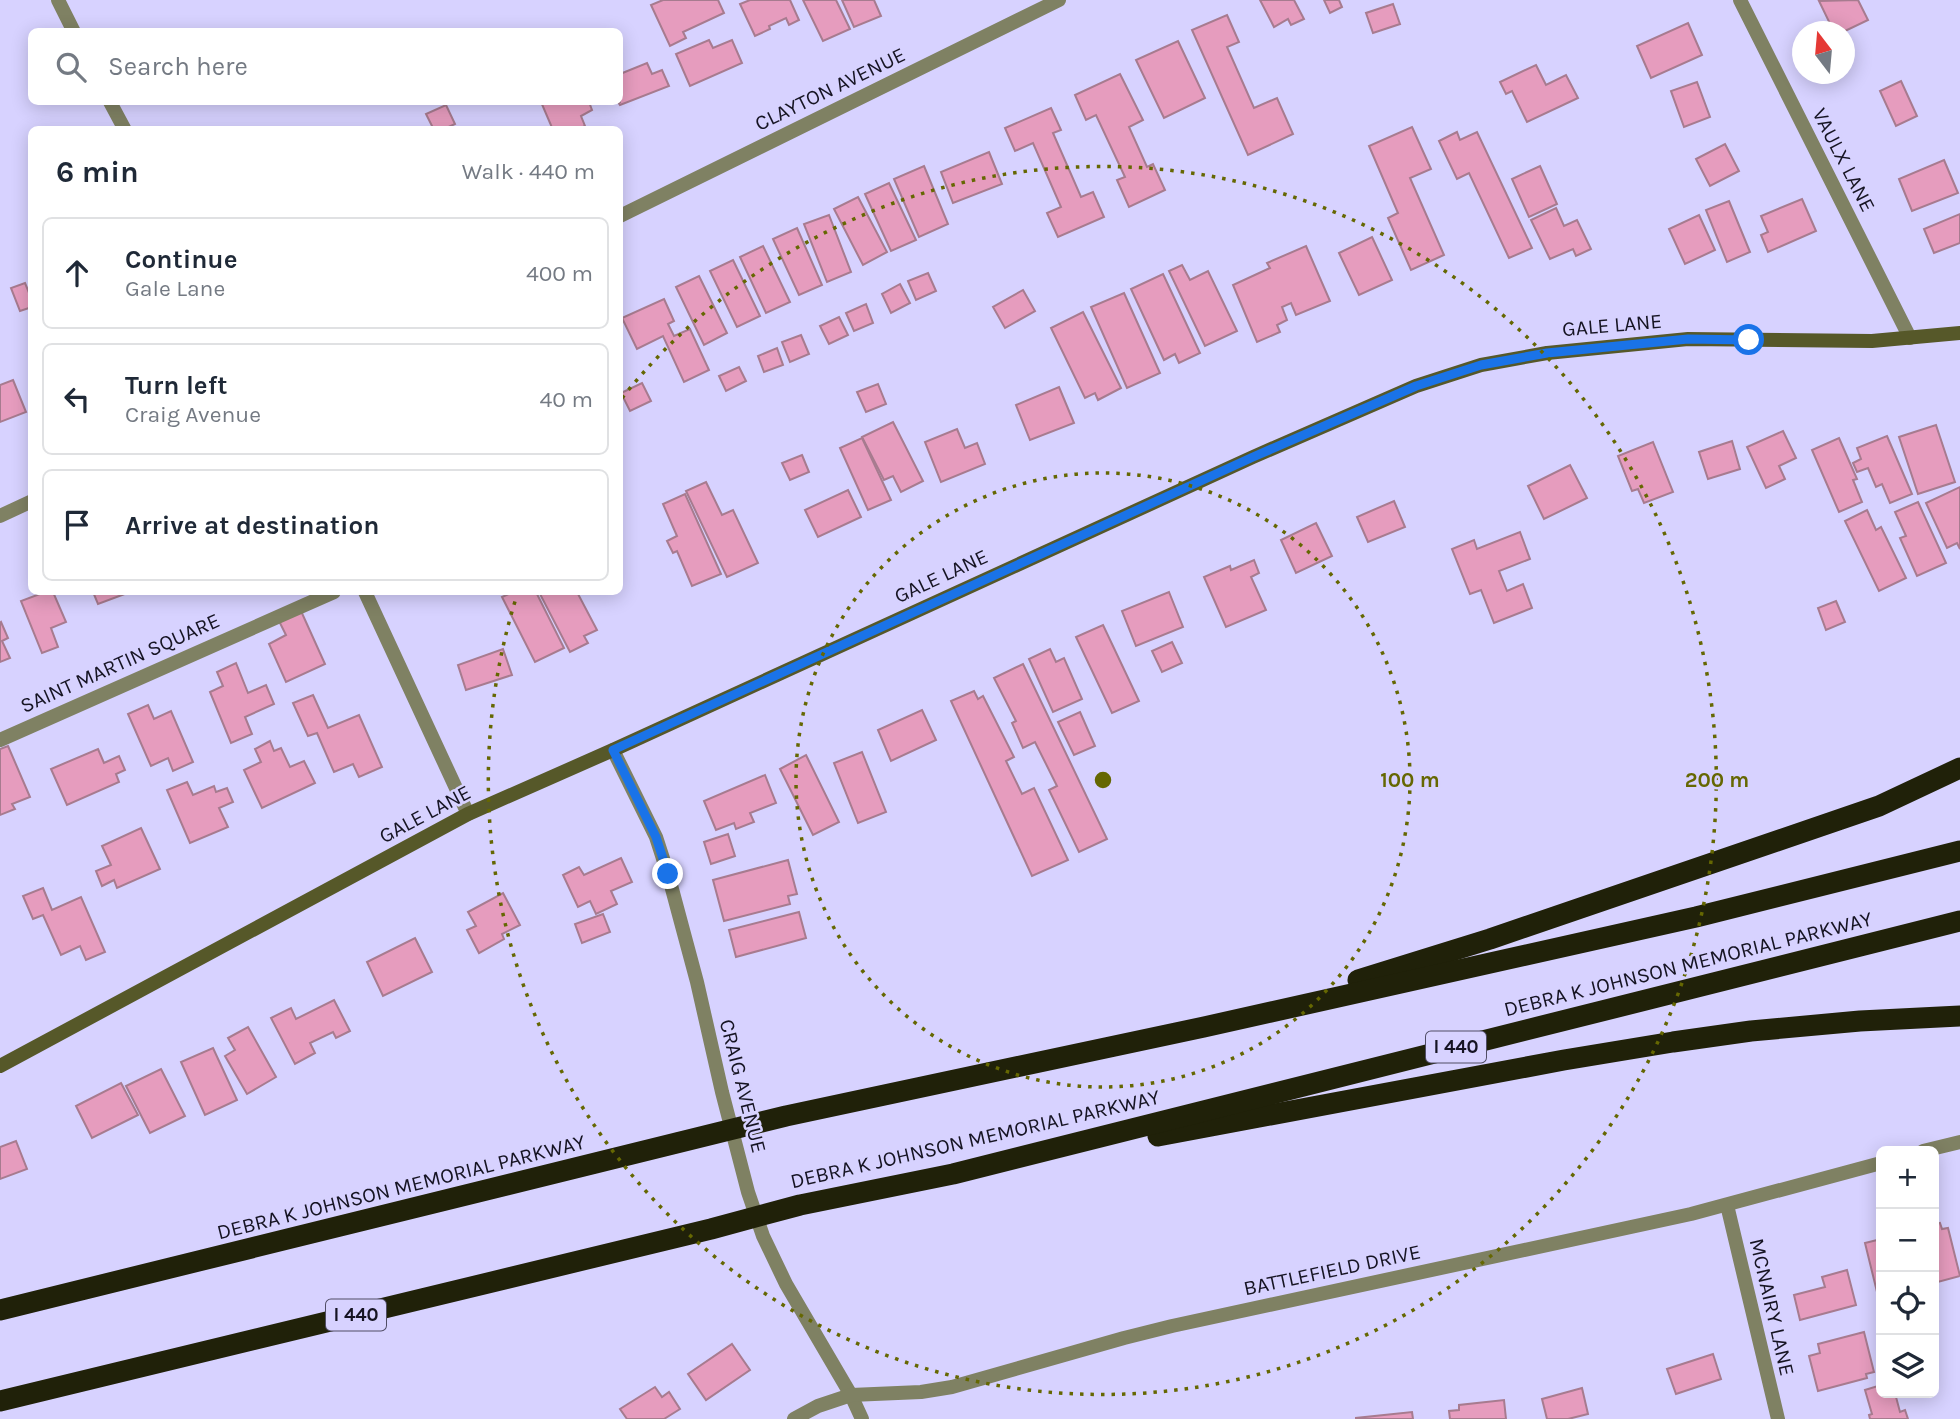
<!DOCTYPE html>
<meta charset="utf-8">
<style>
body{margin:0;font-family:Karla,sans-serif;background:#f6f6f7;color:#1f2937}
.controls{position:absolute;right:21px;bottom:21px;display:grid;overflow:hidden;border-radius:10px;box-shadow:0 4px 18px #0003}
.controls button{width:63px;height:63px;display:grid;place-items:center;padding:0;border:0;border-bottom:2px solid #e0e1e3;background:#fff;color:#1f2937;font:35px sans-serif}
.compass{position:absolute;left:1792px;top:21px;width:63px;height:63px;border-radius:50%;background:#fff;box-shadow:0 4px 18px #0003;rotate:344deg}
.stop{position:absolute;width:21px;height:21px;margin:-16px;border:5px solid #1a73e8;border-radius:50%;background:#fff}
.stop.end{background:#1a73e8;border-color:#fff;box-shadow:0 2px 7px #0008}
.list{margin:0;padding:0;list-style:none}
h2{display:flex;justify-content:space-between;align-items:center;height:91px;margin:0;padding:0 28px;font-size:30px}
h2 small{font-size:23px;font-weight:400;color:#747a83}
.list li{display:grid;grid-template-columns:46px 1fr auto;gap:21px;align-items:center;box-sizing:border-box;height:112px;margin:0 14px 14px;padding:0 14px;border:2px solid #e0e1e3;border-radius:10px}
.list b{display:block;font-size:26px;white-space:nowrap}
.list p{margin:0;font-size:23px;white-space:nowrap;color:#747a83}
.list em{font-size:23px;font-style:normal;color:#747a83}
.icon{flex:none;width:38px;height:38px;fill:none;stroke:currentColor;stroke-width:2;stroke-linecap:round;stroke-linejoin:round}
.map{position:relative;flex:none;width:1960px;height:1419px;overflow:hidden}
.search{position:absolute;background:#fff;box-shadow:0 4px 18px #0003;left:28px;top:28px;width:595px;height:77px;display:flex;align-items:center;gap:18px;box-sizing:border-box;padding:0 24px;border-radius:10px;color:#747a83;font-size:26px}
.panel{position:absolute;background:#fff;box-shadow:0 4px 18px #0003;left:28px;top:126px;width:595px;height:469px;border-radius:10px}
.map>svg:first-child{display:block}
.building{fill:#e69cbe;stroke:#a77b8f;stroke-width:2}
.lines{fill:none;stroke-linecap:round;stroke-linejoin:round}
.street{stroke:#7f8163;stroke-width:14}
.secondary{stroke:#565829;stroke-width:14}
.highway{stroke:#202109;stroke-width:21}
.route{stroke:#1a73e8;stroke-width:9}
.ring{fill:none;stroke:#656702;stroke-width:3.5;stroke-dasharray:3.5 7}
.labels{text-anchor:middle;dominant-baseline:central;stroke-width:5;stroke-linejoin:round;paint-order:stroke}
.shield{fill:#d7d2ff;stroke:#504d65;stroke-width:2}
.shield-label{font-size:19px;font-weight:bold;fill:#161423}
.street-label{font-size:21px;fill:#161423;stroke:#d7d2ff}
.centre{fill:#656702;stroke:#d7d2ff;stroke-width:3.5}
.ring-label{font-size:21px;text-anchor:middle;font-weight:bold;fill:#656702;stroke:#d7d2ff;stroke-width:5;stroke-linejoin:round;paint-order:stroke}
</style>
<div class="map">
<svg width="1960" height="1419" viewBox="0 0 1960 1419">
<rect width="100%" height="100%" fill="#d7d2ff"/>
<g class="building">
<path d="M 663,0 L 718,0 L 724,13 L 683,32 L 686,38 L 670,46 L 651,5 Z"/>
<path d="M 750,0 L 790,0 L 799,20 L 789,25 L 786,18 L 769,26 L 770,29 L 755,36 L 740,4 Z"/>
<path d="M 803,0 L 836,0 L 850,29 L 823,41 Z"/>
<path d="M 842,0 L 874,0 L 881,16 L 854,27 Z"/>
<path d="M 1260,0 L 1294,0 L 1304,19 L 1291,25 L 1288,19 L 1274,27 Z"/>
<path d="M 1324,0 L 1339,0 L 1342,7 L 1330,13 Z"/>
<path d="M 1858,0 L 1868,20 L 1843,32 L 1834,32 L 1819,1 Z"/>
<path d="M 1393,4 L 1400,24 L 1373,33 L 1366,13 Z"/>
<path d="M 1227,15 L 1239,42 L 1227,47 L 1254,108 L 1277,98 L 1293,134 L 1248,155 L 1192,30 Z"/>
<path d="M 1688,23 L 1702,55 L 1651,78 L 1637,46 Z"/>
<path d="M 709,40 L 713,48 L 732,40 L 742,63 L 690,86 L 676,54 Z"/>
<path d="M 1178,41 L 1205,98 L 1164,118 L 1136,60 Z"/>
<path d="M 647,63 L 652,74 L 662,70 L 669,86 L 620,105 L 618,102 L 620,102 L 620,74 Z"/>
<path d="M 1536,65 L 1546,85 L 1566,75 L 1578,98 L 1527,122 L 1512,91 L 1506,94 L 1500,82 Z"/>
<path d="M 1120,74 L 1143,120 L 1129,127 L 1147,167 L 1153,164 L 1165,190 L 1129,207 L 1117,180 L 1125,177 L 1096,115 L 1086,120 L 1075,95 Z"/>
<path d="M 1901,81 L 1917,116 L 1896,126 L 1880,91 Z"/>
<path d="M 1697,82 L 1710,117 L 1684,127 L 1671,91 Z"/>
<path d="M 541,102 L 589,102 L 592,110 L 581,116 L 585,126 L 577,130 L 553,130 Z"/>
<path d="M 446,105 L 455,124 L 442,130 L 434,130 L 426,114 Z"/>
<path d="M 1051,108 L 1061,130 L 1053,133 L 1081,197 L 1093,192 L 1104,217 L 1058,237 L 1047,213 L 1061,207 L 1033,143 L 1015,151 L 1005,128 Z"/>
<path d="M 1412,127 L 1431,169 L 1410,178 L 1444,255 L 1411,270 L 1388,218 L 1398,213 L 1369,146 Z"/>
<path d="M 1457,132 L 1460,140 L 1477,132 L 1532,248 L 1509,258 L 1469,173 L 1457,179 L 1439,141 Z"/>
<path d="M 1725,144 L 1739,171 L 1710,186 L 1696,159 Z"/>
<path d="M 989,152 L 1002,184 L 953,203 L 941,172 Z"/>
<path d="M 1944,160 L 1958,193 L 1912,211 L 1899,179 Z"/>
<path d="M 924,166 L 948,224 L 919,237 L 894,179 Z"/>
<path d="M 1540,166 L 1557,204 L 1529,217 L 1512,179 Z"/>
<path d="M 889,183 L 916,240 L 891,251 L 865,194 Z"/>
<path d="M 858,197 L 887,252 L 863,265 L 834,209 Z"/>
<path d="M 1802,199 L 1816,231 L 1768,252 L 1761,235 L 1768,232 L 1761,216 Z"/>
<path d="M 1729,201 L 1750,252 L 1727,262 L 1706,210 Z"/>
<path d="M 1556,208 L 1564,226 L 1577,220 L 1591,249 L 1576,256 L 1573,249 L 1550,259 L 1531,220 Z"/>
<path d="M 1960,214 L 1960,243 L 1934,253 L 1924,229 Z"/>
<path d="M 829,215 L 851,272 L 827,282 L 804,224 Z"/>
<path d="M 1699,215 L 1715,250 L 1685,264 L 1669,229 Z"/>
<path d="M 797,228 L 822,285 L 799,295 L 773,239 Z"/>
<path d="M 1372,237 L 1392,280 L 1359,295 L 1339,253 Z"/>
<path d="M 763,246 L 790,302 L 766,313 L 740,257 Z"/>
<path d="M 1306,246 L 1330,301 L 1296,315 L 1291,303 L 1282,307 L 1287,320 L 1277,325 L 1280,332 L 1257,342 L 1233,285 L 1270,268 L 1267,263 Z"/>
<path d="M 733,260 L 760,316 L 737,327 L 710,271 Z"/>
<path d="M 1182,265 L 1190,280 L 1208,271 L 1237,331 L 1205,346 L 1169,271 Z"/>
<path d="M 928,273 L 936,291 L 916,300 L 908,281 Z"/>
<path d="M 1163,274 L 1200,353 L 1179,363 L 1175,354 L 1164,360 L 1131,289 Z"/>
<path d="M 699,276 L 727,333 L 704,345 L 676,287 Z"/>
<path d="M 25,283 L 32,300 L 32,307 L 20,311 L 11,288 Z"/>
<path d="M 900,284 L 910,303 L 891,313 L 882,294 Z"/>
<path d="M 1023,290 L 1035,311 L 1005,328 L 993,307 Z"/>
<path d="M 1124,293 L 1160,373 L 1127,388 L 1091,307 Z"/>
<path d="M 664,299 L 674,321 L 668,324 L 674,336 L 690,329 L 709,370 L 684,382 L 663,336 L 637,349 L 622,318 Z"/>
<path d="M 866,304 L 873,323 L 854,331 L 846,313 Z"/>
<path d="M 1083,312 L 1121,388 L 1098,400 L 1095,393 L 1085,398 L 1051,328 Z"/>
<path d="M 839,317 L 848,335 L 829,344 L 820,326 Z"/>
<path d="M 801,335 L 809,354 L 790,362 L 782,342 Z"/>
<path d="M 777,348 L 783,365 L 764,372 L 758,356 Z"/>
<path d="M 739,367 L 746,381 L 726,391 L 719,376 Z"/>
<path d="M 13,380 L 26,412 L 0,422 L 0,385 Z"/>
<path d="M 642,383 L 651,401 L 630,411 L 621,393 Z"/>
<path d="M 878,384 L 886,404 L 866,412 L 857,392 Z"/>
<path d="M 1059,387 L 1074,423 L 1030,440 L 1016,405 Z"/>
<path d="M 893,422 L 923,481 L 901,492 L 893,476 L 884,480 L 862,437 Z"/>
<path d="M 1936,425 L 1955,482 L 1918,494 L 1899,437 Z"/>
<path d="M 957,429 L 965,448 L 977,443 L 985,464 L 941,482 L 925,442 Z"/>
<path d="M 1783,431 L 1796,458 L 1779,466 L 1785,479 L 1766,488 L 1747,447 Z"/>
<path d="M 1887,436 L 1912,494 L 1890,503 L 1882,484 L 1876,487 L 1868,468 L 1857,472 L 1853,463 L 1861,459 L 1857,448 Z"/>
<path d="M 862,438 L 891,500 L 868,510 L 840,448 Z"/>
<path d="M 1839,438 L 1857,479 L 1853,480 L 1862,502 L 1839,512 L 1812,450 Z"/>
<path d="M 1732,441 L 1740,469 L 1708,479 L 1699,452 Z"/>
<path d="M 1653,442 L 1673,492 L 1644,503 L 1638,489 L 1632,491 L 1618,456 Z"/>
<path d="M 802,455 L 809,472 L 790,480 L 782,463 Z"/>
<path d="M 1570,465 L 1587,498 L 1544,519 L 1528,486 Z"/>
<path d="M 706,482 L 722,515 L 733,510 L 758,563 L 727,577 L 686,491 Z"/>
<path d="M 1960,487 L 1960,549 L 1957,543 L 1947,548 L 1926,503 Z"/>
<path d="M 848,490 L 861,517 L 818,537 L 805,510 Z"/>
<path d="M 685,494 L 721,574 L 692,586 L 677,551 L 673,553 L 667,541 L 677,536 L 663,504 Z"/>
<path d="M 1394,501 L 1405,527 L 1368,542 L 1357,517 Z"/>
<path d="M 1918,502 L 1946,563 L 1917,576 L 1900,538 L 1906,536 L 1895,512 Z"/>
<path d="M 1867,510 L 1876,530 L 1881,527 L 1906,578 L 1879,591 L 1845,521 Z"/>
<path d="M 1316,523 L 1332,556 L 1296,573 L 1281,540 Z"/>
<path d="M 1520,532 L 1530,559 L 1499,571 L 1507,591 L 1523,584 L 1532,608 L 1494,623 L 1481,590 L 1470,594 L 1452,549 L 1474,540 L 1477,549 Z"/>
<path d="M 1254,560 L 1259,573 L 1251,577 L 1266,610 L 1226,627 L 1204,577 L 1230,566 L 1231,570 Z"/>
<path d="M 45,592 L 53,592 L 66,622 L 51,628 L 58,647 L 42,653 L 21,601 Z"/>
<path d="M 93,592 L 130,592 L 98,604 Z"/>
<path d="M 513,592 L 536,592 L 564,648 L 535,662 L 502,597 Z"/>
<path d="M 544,592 L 577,592 L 597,630 L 584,636 L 588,643 L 570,652 L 540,594 Z"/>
<path d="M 1169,592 L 1183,627 L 1136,646 L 1122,611 Z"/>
<path d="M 1836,601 L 1845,622 L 1826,630 L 1818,608 Z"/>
<path d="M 301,611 L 325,664 L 286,682 L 269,644 L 286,635 L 279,621 Z"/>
<path d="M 1,622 L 8,638 L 2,641 L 10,658 L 0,662 L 0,623 Z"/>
<path d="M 1103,625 L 1139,701 L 1112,713 L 1076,637 Z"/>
<path d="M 1172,642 L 1182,663 L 1162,672 L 1152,651 Z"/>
<path d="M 503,649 L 512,675 L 466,690 L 458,665 Z"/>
<path d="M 1050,649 L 1056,662 L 1064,658 L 1082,699 L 1053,712 L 1029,659 Z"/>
<path d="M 236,663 L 248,693 L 266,685 L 274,704 L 245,717 L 252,734 L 231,743 L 210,692 L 223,686 L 217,672 Z"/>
<path d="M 1023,664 L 1107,839 L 1079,852 L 1049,790 L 1057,786 L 1035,742 L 1023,748 L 1012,723 L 1016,721 L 994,678 Z"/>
<path d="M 974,691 L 978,699 L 983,696 L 1014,757 L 1006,761 L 1022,794 L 1034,788 L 1068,860 L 1032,876 L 951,701 Z"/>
<path d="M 313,695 L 328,728 L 359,715 L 382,767 L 359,777 L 353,764 L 334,772 L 317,733 L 308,736 L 293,703 Z"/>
<path d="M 148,705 L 154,719 L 171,711 L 193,762 L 173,771 L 168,758 L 151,766 L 128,714 Z"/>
<path d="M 922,710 L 936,740 L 891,761 L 878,730 Z"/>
<path d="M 1080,712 L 1095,746 L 1074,755 L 1058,722 Z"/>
<path d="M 270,741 L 274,751 L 281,748 L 290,767 L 304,761 L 315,783 L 262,808 L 244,770 L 261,762 L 255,749 Z"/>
<path d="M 8,746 L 30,797 L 12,804 L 15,809 L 0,815 L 0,749 Z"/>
<path d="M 98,749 L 104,763 L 119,756 L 125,770 L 116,774 L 119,782 L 67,805 L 51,769 Z"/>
<path d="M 862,752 L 886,812 L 858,823 L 834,763 Z"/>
<path d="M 806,755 L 839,822 L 813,835 L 780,769 Z"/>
<path d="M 765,775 L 776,803 L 750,813 L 754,822 L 736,829 L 734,823 L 716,830 L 704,801 Z"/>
<path d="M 187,782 L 193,795 L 214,786 L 216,792 L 227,788 L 233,802 L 219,808 L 228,827 L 190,843 L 167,790 Z"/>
<path d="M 141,828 L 160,869 L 117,888 L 114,880 L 102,886 L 96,871 L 111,865 L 102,846 Z"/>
<path d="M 728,834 L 735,856 L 711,864 L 704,842 Z"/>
<path d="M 621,858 L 632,882 L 611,891 L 617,904 L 596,914 L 590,901 L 578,907 L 563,875 L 579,867 L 584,875 Z"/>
<path d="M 788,860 L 797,894 L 788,896 L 790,904 L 724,921 L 713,880 Z"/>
<path d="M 43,888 L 52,910 L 81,897 L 105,952 L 86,960 L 80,946 L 61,955 L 43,915 L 33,919 L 23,896 Z"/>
<path d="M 503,893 L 520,925 L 502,934 L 504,939 L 479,953 L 467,930 L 476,926 L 468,912 Z"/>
<path d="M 799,912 L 806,938 L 736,957 L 729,930 Z"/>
<path d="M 603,914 L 610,932 L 582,943 L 575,924 Z"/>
<path d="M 415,938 L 432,972 L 383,996 L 367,962 Z"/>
<path d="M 334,1000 L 350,1031 L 336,1038 L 333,1032 L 310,1043 L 315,1053 L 295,1064 L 271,1018 L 291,1008 L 296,1019 Z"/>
<path d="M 248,1027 L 276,1077 L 247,1094 L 225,1056 L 235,1050 L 228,1038 Z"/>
<path d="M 213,1048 L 237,1100 L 205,1115 L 181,1062 Z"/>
<path d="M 161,1069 L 185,1116 L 150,1133 L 126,1086 Z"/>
<path d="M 121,1083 L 138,1115 L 92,1138 L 76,1106 Z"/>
<path d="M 16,1141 L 27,1169 L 0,1179 L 0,1147 Z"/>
<path d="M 1940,1223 L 1942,1229 L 1948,1228 L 1960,1276 L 1934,1283 L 1934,1224 Z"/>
<path d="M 1881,1239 L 1881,1295 L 1878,1296 L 1865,1243 Z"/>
<path d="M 1847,1270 L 1856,1305 L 1800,1320 L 1794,1295 L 1825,1287 L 1822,1277 Z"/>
<path d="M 1864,1332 L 1874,1372 L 1866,1374 L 1867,1378 L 1818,1391 L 1809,1356 L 1820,1353 L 1818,1344 Z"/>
<path d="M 732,1344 L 750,1370 L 706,1400 L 688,1374 Z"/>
<path d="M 1713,1354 L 1721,1379 L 1676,1394 L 1667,1369 Z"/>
<path d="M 1881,1385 L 1881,1393 L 1907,1393 L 1896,1397 L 1900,1412 L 1905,1410 L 1908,1419 L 1870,1419 L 1869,1415 L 1872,1414 L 1865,1390 Z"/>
<path d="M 655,1387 L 662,1397 L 669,1392 L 680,1409 L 664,1419 L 627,1419 L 620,1409 Z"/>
<path d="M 1582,1388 L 1588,1414 L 1568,1419 L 1547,1419 L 1542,1399 Z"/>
<path d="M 1504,1400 L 1506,1419 L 1450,1419 L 1449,1411 L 1459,1410 L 1459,1405 Z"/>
<path d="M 1412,1412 L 1413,1419 L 1356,1419 L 1356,1418 Z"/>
</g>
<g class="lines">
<g class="street">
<path d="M 58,0 L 74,32"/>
<path d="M 1740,0 L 1910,338"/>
<path d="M 110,102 L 125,130"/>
<path d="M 620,216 L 1059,0"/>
<path d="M 0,516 L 32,501"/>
<path d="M 365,592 L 468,814"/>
<path d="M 0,740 L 334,592"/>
<path d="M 613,750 L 656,837 L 668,874 L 697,982 L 722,1092 L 748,1192 L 763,1236 L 786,1284 L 851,1395 L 862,1419"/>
<path d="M 1923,1151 L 1960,1142"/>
<path d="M 1727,1205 L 1778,1419"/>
<path d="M 794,1419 L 818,1406 L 851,1395 L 921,1392 L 952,1387 L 1124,1338 L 1172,1326 L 1691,1214 L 1881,1163"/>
</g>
<path class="secondary" d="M 0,1066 L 468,814 L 613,750 L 1253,457 L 1416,386 L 1481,365 L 1547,353 L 1688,339 L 1872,341 L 1960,333"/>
<g class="highway">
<path d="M 1358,980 L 1490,939 L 1879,806 L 1960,768"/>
<path d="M 1158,1136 L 1564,1060 L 1673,1042 L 1751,1031 L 1860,1021 L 1960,1016"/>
<path d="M 0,1310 L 786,1116 L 1204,1027 L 1696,917 L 1960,851"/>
<path d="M 0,1401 L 711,1229 L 800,1205 L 953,1174 L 1960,921"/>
</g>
</g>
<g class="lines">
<path class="route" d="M 668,874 L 656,837 L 613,750 L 1253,457 L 1416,386 L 1481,365 L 1547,353 L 1688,339 L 1749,340"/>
</g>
<g class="ring">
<circle cx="1103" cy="780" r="307"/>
<path d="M622 398A614 614 0 1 1 517 595"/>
</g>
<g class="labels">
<g class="shield">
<rect x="1426" y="1031.5" width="60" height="31" rx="5"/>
<rect x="326" y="1299.5" width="60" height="31" rx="5"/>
</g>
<g class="shield-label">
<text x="1456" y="1047">I 440</text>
<text x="356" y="1315">I 440</text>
</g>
<g class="street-label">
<text transform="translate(830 89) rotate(-26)">CLAYTON AVENUE</text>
<text transform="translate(1844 160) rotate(63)">VAULX LANE</text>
<text transform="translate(1612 325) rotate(-5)">GALE LANE</text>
<text transform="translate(941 576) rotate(-25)">GALE LANE</text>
<text transform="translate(120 663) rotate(-24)">SAINT MARTIN SQUARE</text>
<text transform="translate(425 814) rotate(-28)">GALE LANE</text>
<text transform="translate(1688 964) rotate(-14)">DEBRA K JOHNSON MEMORIAL PARKWAY</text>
<text transform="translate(743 1086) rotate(76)">CRAIG AVENUE</text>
<text transform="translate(975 1139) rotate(-13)">DEBRA K JOHNSON MEMORIAL PARKWAY</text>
<text transform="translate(401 1187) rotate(-14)">DEBRA K JOHNSON MEMORIAL PARKWAY</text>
<text transform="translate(1332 1270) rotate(-12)">BATTLEFIELD DRIVE</text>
<text transform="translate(1772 1307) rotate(77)">MCNAIRY LANE</text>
</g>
</g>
<circle cx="1103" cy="780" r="10" class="centre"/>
<g class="ring-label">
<text x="1410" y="787">100 m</text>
<text x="1717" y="787">200 m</text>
</g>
</svg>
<div class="controls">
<button>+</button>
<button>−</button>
<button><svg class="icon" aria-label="locate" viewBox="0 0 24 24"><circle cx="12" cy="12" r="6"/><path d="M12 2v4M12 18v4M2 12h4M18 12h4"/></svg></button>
<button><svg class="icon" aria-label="layers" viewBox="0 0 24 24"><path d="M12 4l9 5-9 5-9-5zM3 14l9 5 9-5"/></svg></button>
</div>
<svg class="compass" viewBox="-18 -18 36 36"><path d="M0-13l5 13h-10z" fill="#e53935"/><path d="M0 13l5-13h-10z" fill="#747a83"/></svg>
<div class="stop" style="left:1749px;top:340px"></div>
<div class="stop end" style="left:668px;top:874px"></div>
<div class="search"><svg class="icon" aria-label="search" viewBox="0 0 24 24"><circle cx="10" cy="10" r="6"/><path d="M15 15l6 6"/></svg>Search here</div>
<section class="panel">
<h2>6 min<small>Walk · 440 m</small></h2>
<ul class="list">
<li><svg class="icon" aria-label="ahead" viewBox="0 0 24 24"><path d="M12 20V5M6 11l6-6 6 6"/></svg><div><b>Continue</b><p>Gale Lane</p></div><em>400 m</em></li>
<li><svg class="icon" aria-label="left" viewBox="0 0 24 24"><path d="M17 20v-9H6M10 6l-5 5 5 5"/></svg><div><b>Turn left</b><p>Craig Avenue</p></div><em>40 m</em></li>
<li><svg class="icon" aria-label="arrive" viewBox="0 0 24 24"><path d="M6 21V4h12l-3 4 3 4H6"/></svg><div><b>Arrive at destination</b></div></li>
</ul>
</section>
</div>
